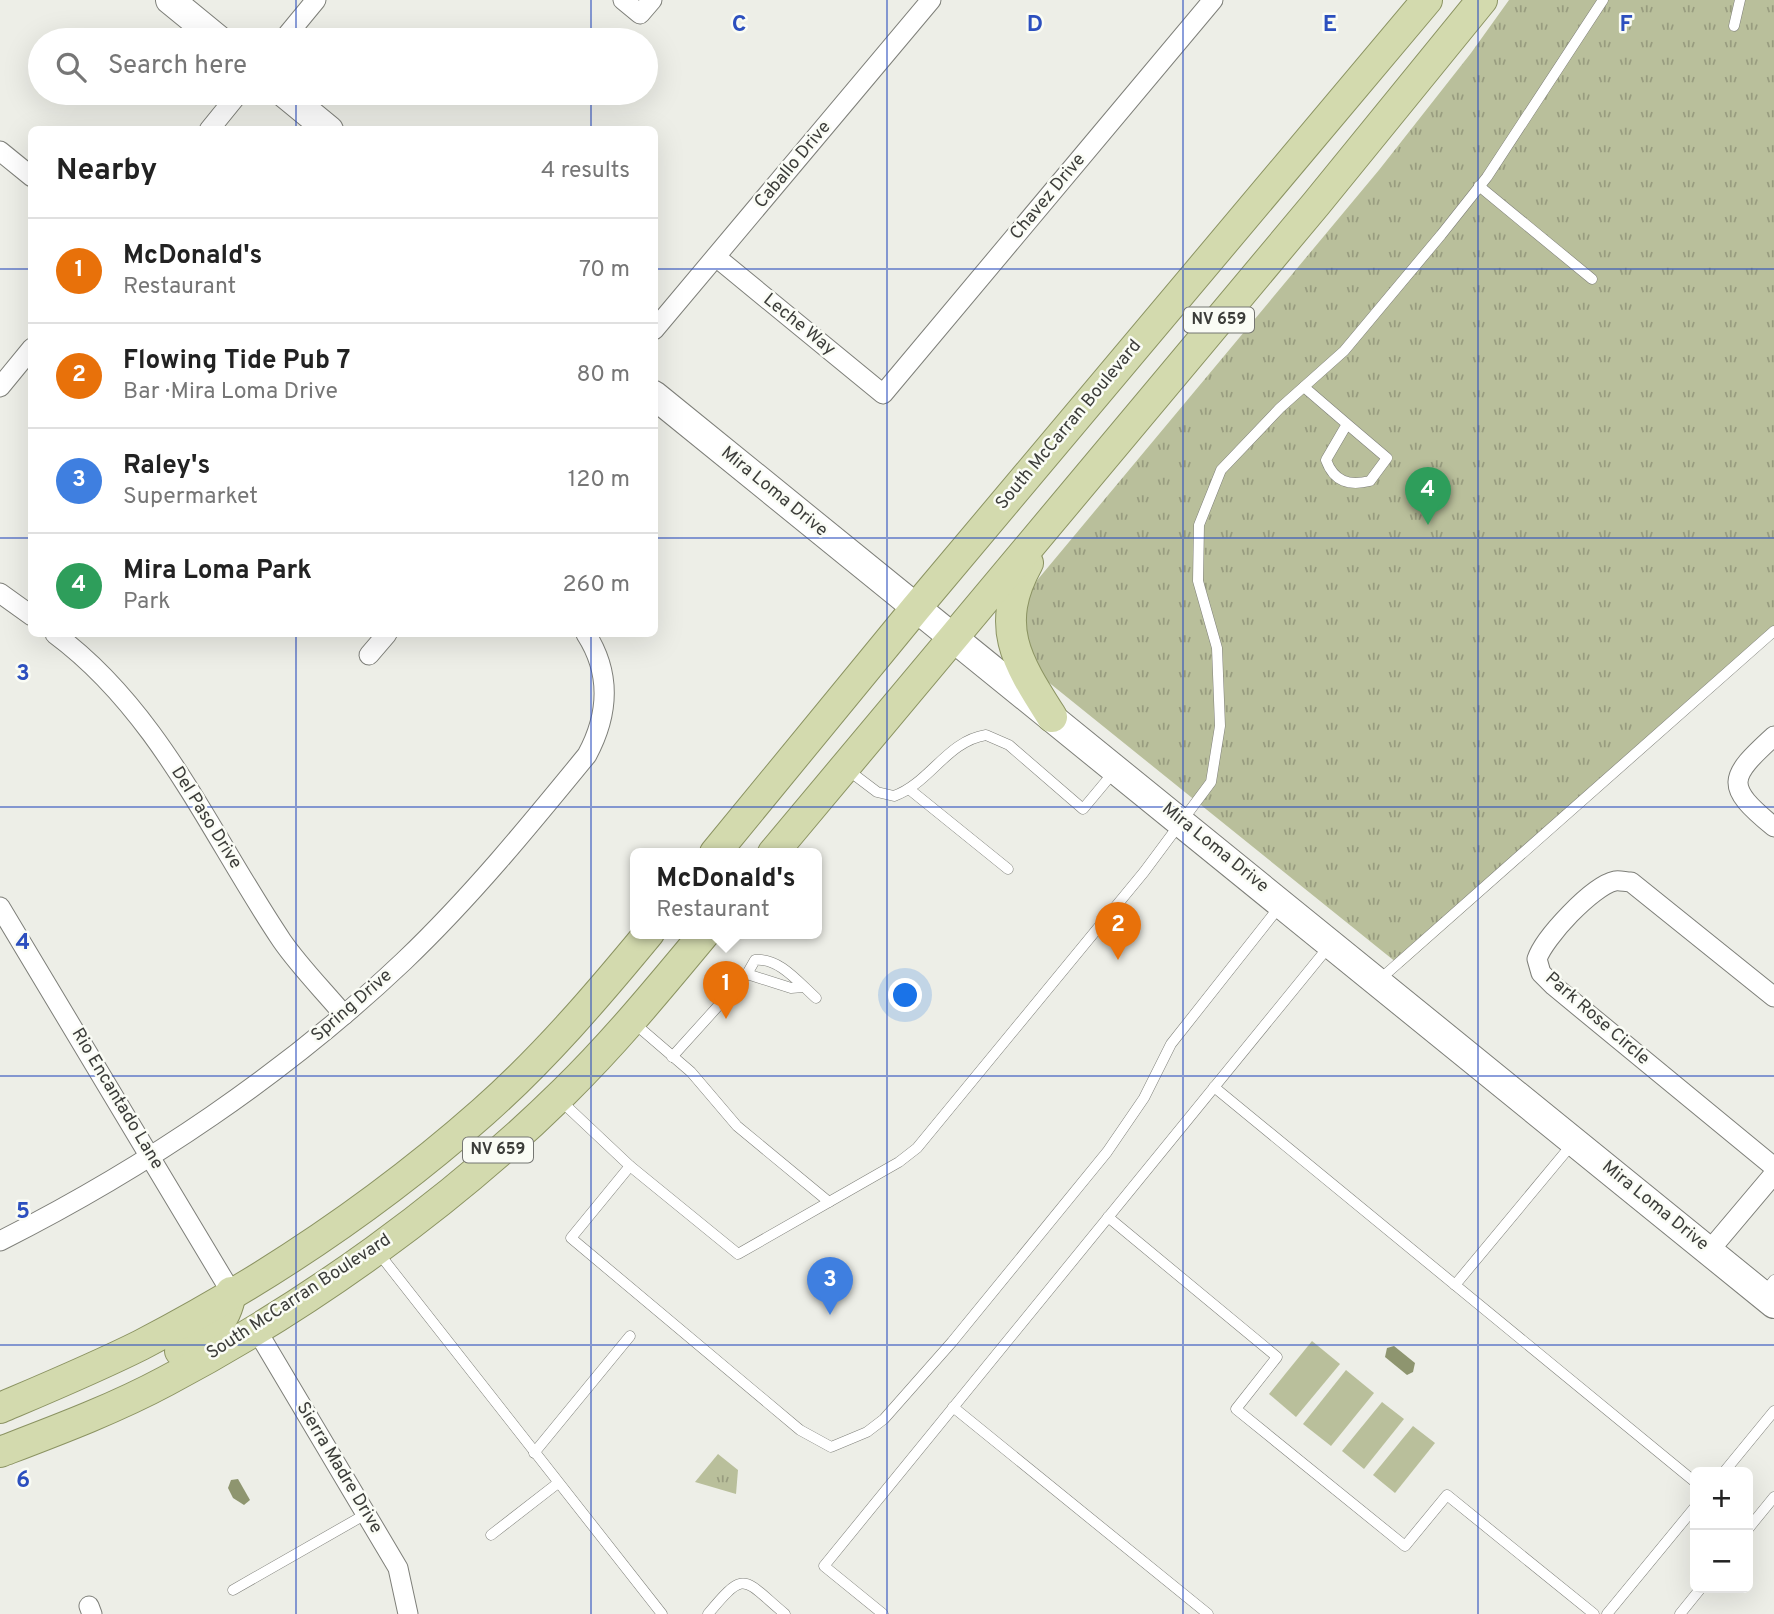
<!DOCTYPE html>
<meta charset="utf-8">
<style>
body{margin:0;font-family:Overpass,sans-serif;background:#f2f2f2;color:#222}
.controls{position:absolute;right:21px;bottom:21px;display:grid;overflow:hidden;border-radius:10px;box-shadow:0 7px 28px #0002}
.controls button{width:63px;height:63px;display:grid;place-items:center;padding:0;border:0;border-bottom:2px solid #e0e0e0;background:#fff;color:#222;font:35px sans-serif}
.you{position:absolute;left:906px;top:996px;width:24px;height:24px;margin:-18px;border:5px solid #fff;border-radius:50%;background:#1a73e8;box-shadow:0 0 0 10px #1a73e833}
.badge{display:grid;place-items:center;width:46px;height:46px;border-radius:50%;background:#ea580c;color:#fff;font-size:23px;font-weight:700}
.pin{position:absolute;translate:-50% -58px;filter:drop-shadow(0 2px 4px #0008)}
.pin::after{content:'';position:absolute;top:37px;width:24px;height:21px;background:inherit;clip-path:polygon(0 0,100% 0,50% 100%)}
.popup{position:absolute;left:630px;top:848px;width:192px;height:91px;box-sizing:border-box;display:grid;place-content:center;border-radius:10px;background:#fff;filter:drop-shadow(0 2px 5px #0005);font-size:23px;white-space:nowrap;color:#767676}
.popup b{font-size:26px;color:#222}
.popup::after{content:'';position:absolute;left:50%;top:100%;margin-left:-14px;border:14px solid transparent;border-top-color:#fff}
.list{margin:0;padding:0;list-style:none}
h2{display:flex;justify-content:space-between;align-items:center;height:91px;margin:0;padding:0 28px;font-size:30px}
h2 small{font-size:23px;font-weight:400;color:#767676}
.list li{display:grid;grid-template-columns:46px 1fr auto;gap:21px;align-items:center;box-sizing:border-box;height:105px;padding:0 28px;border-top:2px solid #e0e0e0}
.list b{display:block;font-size:26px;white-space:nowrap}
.list p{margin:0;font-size:23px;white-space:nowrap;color:#767676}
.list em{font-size:23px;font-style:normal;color:#767676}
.icon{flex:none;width:38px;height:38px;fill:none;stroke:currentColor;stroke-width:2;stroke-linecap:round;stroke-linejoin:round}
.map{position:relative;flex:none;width:1774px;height:1614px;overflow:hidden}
.search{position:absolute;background:#fff;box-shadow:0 7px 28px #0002;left:28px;top:28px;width:630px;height:77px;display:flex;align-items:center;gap:18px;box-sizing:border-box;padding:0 24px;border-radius:38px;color:#767676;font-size:26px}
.panel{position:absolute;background:#fff;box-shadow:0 7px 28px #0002;left:28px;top:126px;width:630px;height:511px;border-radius:10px}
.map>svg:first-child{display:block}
.grass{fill:#b9bf9b}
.park{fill:url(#park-tufts)}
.water{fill:#8e956f}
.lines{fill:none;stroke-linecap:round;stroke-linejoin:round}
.lane-casing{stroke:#7e7f79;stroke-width:11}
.street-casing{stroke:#7e7f79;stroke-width:21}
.secondary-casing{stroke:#7e7f79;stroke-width:30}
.primary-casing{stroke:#8b9362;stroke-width:32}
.lane{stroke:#fff;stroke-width:10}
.street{stroke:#fff;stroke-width:19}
.secondary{stroke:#fff;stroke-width:28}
.primary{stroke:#d3daae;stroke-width:30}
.grid{fill:none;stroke:#2c4fbe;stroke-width:2;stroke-opacity:0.55}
.labels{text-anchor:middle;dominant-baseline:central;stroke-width:5;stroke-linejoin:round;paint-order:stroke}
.shield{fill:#fafcf5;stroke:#757672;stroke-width:2}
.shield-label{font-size:16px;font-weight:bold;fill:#3c3d3a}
.street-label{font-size:18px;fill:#3c3d3a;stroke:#fafcf5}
.grid-label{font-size:23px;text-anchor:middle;font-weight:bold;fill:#2c4fbe;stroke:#fafcf5;stroke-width:5;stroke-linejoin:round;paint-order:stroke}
</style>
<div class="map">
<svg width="1774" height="1614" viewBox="0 0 1774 1614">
<defs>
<pattern id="park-tufts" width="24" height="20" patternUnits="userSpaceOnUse" patternTransform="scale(1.75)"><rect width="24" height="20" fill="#b9bf9b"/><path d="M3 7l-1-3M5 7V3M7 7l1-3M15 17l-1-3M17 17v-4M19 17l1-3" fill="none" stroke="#989c7f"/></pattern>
</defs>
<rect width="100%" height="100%" fill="#edeee7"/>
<g class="grass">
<path d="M 1312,1341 L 1340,1364 L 1296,1417 L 1269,1394 Z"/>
<path d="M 1346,1370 L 1374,1393 L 1331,1446 L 1303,1424 Z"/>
<path d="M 1382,1402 L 1404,1419 L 1364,1469 L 1342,1451 Z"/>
<path d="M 1413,1426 L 1435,1443 L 1395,1493 L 1373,1475 Z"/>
</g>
<g class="park">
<path d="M 1509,0 L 1774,0 L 1774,636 L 1402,967 L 1047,681 L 1029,663 L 1023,604 L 1029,590 L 1379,170 L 1471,53 Z"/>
<path d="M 718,1454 L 738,1470 L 736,1494 L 695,1482 Z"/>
</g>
<g class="water">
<path d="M 1394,1346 L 1415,1363 L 1413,1372 L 1407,1375 L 1385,1357 L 1387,1348 Z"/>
<path d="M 238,1479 L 250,1500 L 244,1505 L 233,1498 L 228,1488 L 231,1480 Z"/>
</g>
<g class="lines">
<defs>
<g id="lane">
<path d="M 1734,26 L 1740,0"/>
<path d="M 1479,186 L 1592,279"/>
<path d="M 1304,387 L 1347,424 L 1326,460 C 1334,482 1349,486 1370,481 L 1387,458 L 1347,424"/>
<path d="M 848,770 L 877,792 L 894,796 C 930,783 947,741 986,735 L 1009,745 L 1083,809 L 1113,773"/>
<path d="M 909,789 L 1008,869"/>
<path d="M 747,974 L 791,988 L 803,987"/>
<path d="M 1378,981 L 1774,631"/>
<path d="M 634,1023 L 691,1072 L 737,1126 L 829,1202 L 899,1162 L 917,1148 L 1144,872 L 1211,782 L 1220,726 L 1217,648 L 1198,581 L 1199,525 L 1221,470 L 1280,408 L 1344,351 L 1441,235 L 1487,177 L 1603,0"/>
<path d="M 672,1057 L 747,974 L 755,960 C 779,957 799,983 816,998"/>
<path d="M 1214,1087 L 1695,1482"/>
<path d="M 561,1101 L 630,1166 L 738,1254 L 829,1202"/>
<path d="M 630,1166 L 571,1238 L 800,1430 L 831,1447 L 867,1432 L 884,1419 L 952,1342 L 1107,1152 L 1144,1098 L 1171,1044 L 1280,906"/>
<path d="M 1108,1217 L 1277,1357 L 1236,1409 L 1405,1546 L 1447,1495 L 1594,1614"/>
<path d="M 377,1251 L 662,1614"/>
<path d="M 1455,1285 L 1573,1143"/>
<path d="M 1763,1294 L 1774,1280"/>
<path d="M 953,1407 L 1208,1614"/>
<path d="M 534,1453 L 630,1336"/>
<path d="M 1724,1472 L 1774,1411"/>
<path d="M 1748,1529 L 1774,1497"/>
<path d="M 491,1535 L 558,1483"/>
<path d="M 233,1590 L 366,1514"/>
<path d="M 708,1614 C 746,1568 743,1579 785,1614"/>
<path d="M 883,1614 L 824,1566 L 1330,945"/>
<path d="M 1607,1614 L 1695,1507"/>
<path d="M 1680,1614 L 1701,1588"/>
</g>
<g id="street">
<path d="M 623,0 L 640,14 L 652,0"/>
<path d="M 283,40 L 316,0"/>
<path d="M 209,130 L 239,93"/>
<path d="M 0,151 L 32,177"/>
<path d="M 716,257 L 883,394 L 1213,0"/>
<path d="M 654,330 L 931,0"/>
<path d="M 0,387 L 32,348"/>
<path d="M 0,593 L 32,616"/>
<path d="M 55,634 C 160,712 210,834 282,941 C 300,967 324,991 344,1015"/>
<path d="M 369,655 L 387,634"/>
<path d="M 1774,736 C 1728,778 1724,786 1774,827"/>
<path d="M 0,907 L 231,1292"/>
<path d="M 1774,997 L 1631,882 C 1626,882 1619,880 1615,881 C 1592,886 1544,938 1537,959 L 1541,973 L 1554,986 L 1774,1167"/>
<path d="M 0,1241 C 145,1168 286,1073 404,961 C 471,897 529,826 587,755 C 609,714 611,673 586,634"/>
<path d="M 1709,1251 L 1774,1174"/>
<path d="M 256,1329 L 398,1568 L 408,1614"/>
<path d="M 89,1606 L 92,1614"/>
</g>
<g id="secondary">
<path d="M 170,0 L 219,40"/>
<path d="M 284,93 L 329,130"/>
<path d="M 654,395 L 1774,1304"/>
</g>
<g id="primary">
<path d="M 1028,563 C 993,626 1017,662 1052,717"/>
<path d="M 715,853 L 916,608 L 1427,0"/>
<path d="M 773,853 L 1316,204 L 1482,0"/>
<path d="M 180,1351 C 209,1336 226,1325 231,1292"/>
<path d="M 0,1408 C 47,1388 95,1368 141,1345 C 262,1282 380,1203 483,1112 C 544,1058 597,996 649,933"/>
<path d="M 0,1452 C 55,1431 114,1409 166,1381 C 308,1306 450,1204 564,1092 C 615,1042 660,987 705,933"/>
</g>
</defs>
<use href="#lane" class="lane-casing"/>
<use href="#street" class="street-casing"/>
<use href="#secondary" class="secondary-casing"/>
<use href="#primary" class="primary-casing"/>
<use href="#lane" class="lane"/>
<use href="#street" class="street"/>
<use href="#secondary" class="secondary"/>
<use href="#primary" class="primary"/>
</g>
<path class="grid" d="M 296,0 L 296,40M 591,0 L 591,40M 887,0 L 887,1614M 1183,0 L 1183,1614M 1478,0 L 1478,1614M 296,93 L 296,130M 591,93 L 591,130M 0,269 L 32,269M 654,269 L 1774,269M 0,538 L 32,538M 654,538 L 1774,538M 296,634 L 296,1614M 591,634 L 591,1614M 0,807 L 1774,807M 0,1076 L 1774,1076M 0,1345 L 1774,1345"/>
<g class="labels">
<g class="shield">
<rect x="1184" y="307.5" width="70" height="25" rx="5"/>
<rect x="463" y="1137.5" width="70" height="25" rx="5"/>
</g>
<g class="shield-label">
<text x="1219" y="320">NV 659</text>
<text x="498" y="1150">NV 659</text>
</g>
<g class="street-label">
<text transform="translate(793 165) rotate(-50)">Caballo Drive</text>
<text transform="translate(1048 197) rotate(-50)">Chavez Drive</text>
<text transform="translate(799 325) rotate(39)">Leche Way</text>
<text transform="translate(1069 425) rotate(-50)">South McCarran Boulevard</text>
<text transform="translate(774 492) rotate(39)">Mira Loma Drive</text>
<text transform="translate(206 818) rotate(58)">Del Paso Drive</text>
<text transform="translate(1215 848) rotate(39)">Mira Loma Drive</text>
<text transform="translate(352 1006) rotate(-41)">Spring Drive</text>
<text transform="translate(1597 1019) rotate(41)">Park Rose Circle</text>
<text transform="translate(117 1099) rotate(59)">Rio Encantado Lane</text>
<text transform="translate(1655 1206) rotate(39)">Mira Loma Drive</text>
<text transform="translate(299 1297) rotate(-33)">South McCarran Boulevard</text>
<text transform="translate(339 1468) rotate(59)">Sierra Madre Drive</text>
</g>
</g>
<g class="grid-label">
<text x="739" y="31">C</text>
<text x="1035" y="31">D</text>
<text x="1330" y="31">E</text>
<text x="1626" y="31">F</text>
<text x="23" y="680">3</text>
<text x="23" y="949">4</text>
<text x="23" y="1218">5</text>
<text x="23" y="1487">6</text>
</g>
</svg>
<div class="controls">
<button>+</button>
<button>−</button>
</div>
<div class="you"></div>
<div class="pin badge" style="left:726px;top:1019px;background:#e8710a">1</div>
<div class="popup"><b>McDonald's</b>Restaurant</div>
<div class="pin badge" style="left:1118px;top:960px;background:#e8710a">2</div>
<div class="pin badge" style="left:830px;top:1315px;background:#3f7fe0">3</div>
<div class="pin badge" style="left:1428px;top:525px;background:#2e9e5b">4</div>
<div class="search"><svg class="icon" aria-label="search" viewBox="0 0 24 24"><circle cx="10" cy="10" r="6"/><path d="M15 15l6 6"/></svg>Search here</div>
<section class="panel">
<h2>Nearby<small>4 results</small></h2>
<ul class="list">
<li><span class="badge" style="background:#e8710a">1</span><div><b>McDonald's</b><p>Restaurant</p></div><em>70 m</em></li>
<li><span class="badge" style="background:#e8710a">2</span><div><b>Flowing Tide Pub 7</b><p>Bar · Mira Loma Drive</p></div><em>80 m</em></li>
<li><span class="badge" style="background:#3f7fe0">3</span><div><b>Raley's</b><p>Supermarket</p></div><em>120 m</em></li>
<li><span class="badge" style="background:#2e9e5b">4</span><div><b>Mira Loma Park</b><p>Park</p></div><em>260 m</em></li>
</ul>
</section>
</div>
